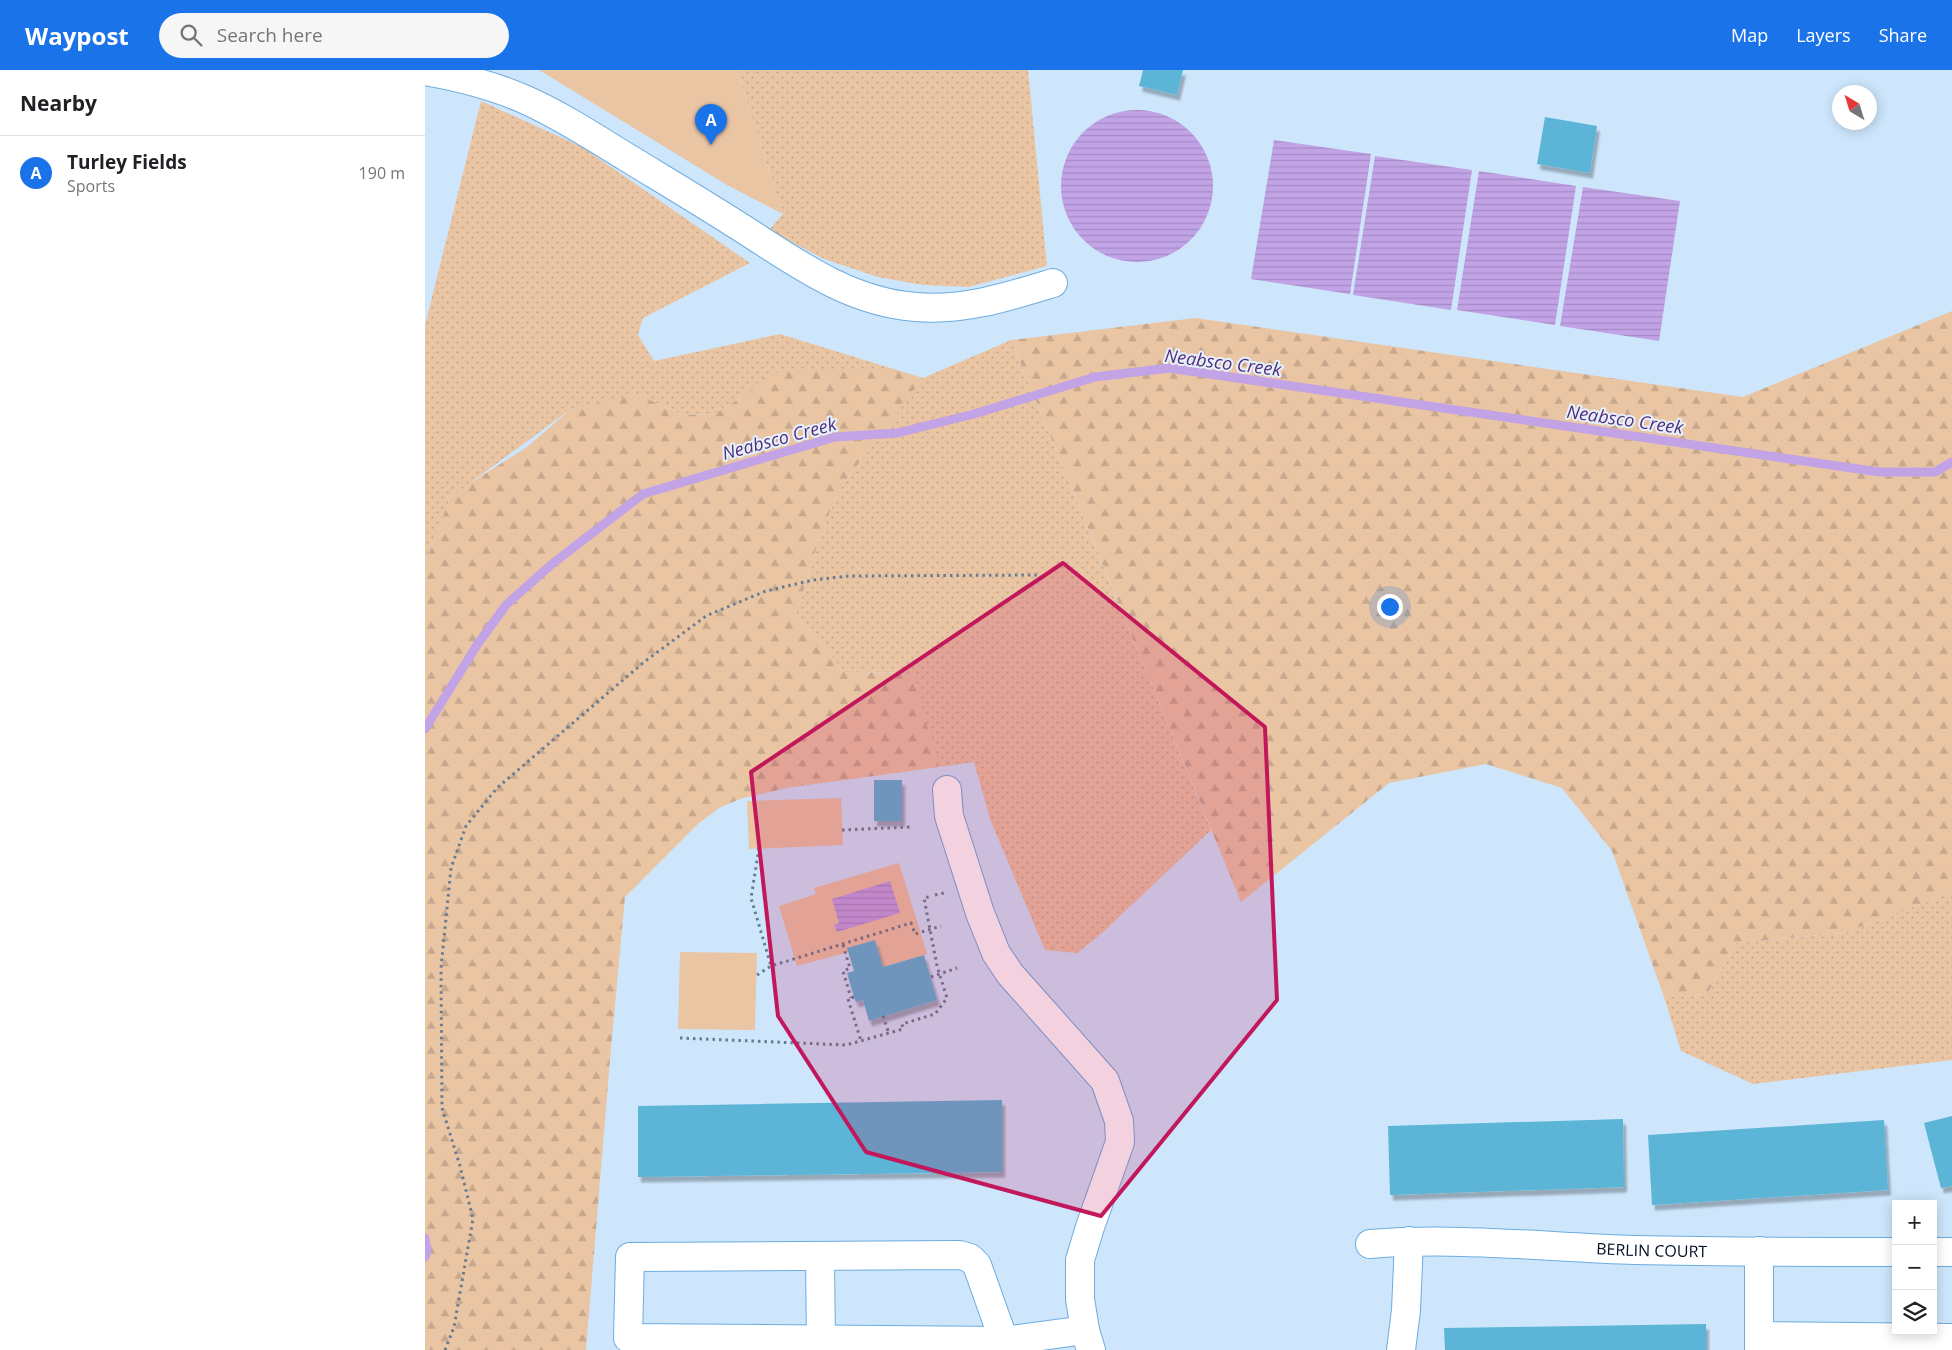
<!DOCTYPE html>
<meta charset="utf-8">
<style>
body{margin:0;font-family:"Open Sans",sans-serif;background:#f6f6f6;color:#202124}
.controls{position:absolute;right:15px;bottom:15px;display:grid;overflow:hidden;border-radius:0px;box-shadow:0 2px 12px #0003}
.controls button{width:45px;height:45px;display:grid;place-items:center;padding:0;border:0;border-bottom:1px solid #e0e0e0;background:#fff;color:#202124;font:25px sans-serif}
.compass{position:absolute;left:1407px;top:15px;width:45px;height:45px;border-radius:50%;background:#fff;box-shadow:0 2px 12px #0003;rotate:322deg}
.you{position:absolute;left:964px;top:536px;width:18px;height:18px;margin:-12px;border:4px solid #fff;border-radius:50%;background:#1a73e8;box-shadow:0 0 0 8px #1a73e833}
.badge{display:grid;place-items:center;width:32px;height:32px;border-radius:50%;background:#1a73e8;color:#fff;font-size:16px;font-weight:700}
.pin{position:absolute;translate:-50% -41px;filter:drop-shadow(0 1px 2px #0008)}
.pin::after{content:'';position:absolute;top:26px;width:18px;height:15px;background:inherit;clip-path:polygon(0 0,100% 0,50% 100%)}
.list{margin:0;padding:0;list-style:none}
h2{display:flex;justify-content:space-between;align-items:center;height:65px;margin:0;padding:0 20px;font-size:21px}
h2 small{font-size:16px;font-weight:400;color:#757577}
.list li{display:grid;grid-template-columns:32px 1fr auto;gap:15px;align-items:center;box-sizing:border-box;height:75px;padding:0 20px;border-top:1px solid #e0e0e0}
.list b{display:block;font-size:19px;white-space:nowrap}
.list p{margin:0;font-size:16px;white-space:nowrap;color:#757577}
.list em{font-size:16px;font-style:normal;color:#757577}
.icon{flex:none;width:28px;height:28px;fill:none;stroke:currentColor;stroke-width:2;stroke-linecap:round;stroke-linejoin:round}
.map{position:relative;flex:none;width:1527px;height:1280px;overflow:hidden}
header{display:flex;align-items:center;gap:30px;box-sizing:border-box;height:70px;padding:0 25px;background:#1a73e8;color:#fff}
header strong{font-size:24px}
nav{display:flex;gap:28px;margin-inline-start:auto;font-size:18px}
.search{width:350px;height:45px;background:#f6f6f6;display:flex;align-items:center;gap:12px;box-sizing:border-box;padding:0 18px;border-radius:28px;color:#757577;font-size:19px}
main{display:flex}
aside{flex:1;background:#fff}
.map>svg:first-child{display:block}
.grass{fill:url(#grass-dots)}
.forest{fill:url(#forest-firs)}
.green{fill:#eac5a4}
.water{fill:url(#water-rules)}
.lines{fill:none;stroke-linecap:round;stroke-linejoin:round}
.stream{stroke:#c1a3e6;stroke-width:9}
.building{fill:#5bb5d6;filter:url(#shadow)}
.minor-casing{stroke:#6dacdf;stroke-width:30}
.path{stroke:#677c91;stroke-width:3;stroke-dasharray:2.5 4;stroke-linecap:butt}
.minor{stroke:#fff;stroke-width:28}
.marked{fill:#c2185b;fill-opacity:0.2;stroke:#c2185b;stroke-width:4;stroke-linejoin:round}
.labels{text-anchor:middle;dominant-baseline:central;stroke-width:4;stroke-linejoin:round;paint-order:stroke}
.street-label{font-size:16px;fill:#001124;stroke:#e5f2fd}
.water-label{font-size:18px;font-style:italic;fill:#552e7b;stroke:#e5f2fd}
</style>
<header>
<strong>Waypost</strong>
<div class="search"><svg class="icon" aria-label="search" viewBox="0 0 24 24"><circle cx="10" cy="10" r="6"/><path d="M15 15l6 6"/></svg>Search here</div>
<nav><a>Map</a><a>Layers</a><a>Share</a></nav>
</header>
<main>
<aside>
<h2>Nearby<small></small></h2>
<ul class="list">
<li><span class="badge">A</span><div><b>Turley Fields</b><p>Sports</p></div><em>190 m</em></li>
</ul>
</aside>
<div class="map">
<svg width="1527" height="1280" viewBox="0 0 1527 1280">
<defs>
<pattern id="grass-dots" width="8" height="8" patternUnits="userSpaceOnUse" patternTransform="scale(1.25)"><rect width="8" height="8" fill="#eac5a4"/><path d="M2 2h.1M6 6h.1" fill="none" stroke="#c7a88d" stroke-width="1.8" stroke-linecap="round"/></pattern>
<pattern id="forest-firs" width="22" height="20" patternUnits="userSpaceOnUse" patternTransform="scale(1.25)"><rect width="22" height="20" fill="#eac5a4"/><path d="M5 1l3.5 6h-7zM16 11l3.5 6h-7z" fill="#c7a88d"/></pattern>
<pattern id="water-rules" width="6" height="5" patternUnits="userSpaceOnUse" patternTransform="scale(1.25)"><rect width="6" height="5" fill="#c1a3e6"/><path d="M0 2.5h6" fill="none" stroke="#a48bc5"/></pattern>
<filter id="shadow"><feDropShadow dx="3" dy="5.5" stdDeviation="1" flood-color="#0004"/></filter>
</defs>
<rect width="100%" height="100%" fill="#cde6fc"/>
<g class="grass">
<path d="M 312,0 L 603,0 L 622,196 L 543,217 L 498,215 L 453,207 L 399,189 L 344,160 L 358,144 Z"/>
<path d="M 56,31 L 157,77 L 325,193 L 218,248 L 213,265 L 229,291 L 355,264 L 498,308 L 586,270 L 786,760 L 677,863 L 652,883 L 620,880 L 565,749 L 549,692 L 514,697 L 487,603 L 420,602 L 371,545 L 396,463 L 415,418 L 497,309 L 344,303 L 321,324 L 290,344 L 257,345 L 232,333 L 146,339 L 25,428 L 0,494 L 0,255 Z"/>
<path d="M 1527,822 L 1527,990 L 1328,1014 L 1256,981 L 1239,927 L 1282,924 L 1311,873 L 1419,863 Z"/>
</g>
<g class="forest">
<path d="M 1527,241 L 1527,822 L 1419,863 L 1311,873 L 1282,924 L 1239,927 L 1187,781 L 1137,718 L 1061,694 L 964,713 L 816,832 L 586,270 L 770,248 L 1318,327 Z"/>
<path d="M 453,298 L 498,308 L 415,418 L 396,463 L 371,545 L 420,602 L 487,603 L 514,697 L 361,718 L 315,729 L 294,738 L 273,754 L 200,827 L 186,978 L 161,1280 L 0,1280 L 0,494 L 25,428 L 41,416 L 102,377 L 146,339 L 214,325 L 257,345 L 290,344 L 321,324 L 344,303 Z"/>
</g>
<g class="green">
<path d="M 114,0 L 312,0 L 358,144 L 302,115 Z"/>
<path d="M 416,728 L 418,775 L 324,779 L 322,731 Z"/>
<path d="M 474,793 L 502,884 L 458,897 L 450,870 L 423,878 L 423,882 L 420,883 L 372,896 L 354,836 L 391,824 L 389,818 Z"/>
<path d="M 255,882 L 332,883 L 330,960 L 253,959 Z"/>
</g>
<g class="water">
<circle cx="712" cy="116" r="76"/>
<path d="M 849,70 L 946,84 L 925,224 L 826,209 Z"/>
<path d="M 950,86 L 1047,100 L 1026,240 L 928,225 Z"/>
<path d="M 1054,101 L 1151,116 L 1130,255 L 1032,240 Z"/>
<path d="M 1158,117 L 1255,131 L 1234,271 L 1135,256 Z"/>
<path d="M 465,811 L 475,843 L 412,862 L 409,855 L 414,853 L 407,829 Z"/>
</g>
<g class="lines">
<g class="stream">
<path d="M 0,659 L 52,575 L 81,535 L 127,494 L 218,424 L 410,367 L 472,363 L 549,344 L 670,307 L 744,298 L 1454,402 L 1510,402 L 1527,392"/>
<path d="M 0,1168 L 2,1181 L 0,1187"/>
</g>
</g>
<g class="building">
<path d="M 718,0 L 758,0 L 752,25 L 714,16 Z"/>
<path d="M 1120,47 L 1172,56 L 1165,103 L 1112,94 Z"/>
<rect x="449" y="710" width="28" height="41"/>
<path d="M 450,870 L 458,897 L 499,885 L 512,930 L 444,951 L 438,930 L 431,932 L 429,927 L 422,903 L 429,901 L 422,878 Z"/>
<path d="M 577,1030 L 577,1102 L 213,1107 L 213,1036 Z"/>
<path d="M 1527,1046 L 1527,1116 L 1516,1118 L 1499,1053 Z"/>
<path d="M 1198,1049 L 1199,1117 L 965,1125 L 963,1056 Z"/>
<path d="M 1459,1050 L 1463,1120 L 1227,1135 L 1223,1065 Z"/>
<path d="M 1281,1254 L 1281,1280 L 1020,1280 L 1019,1258 Z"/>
</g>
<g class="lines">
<defs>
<g id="minor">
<path d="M 0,1 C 34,7 70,16 101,30 C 137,46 170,68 203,88 C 239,110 276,132 312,155 C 369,191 422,232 491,237 C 539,241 582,227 628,213"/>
<path d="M 522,720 L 524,746 L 555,843 L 571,883 L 585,904 L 680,1011 L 694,1051 L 695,1072 L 665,1157 L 655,1190 L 655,1229 L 660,1260 L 666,1280"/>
<path id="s1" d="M 945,1174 C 1033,1167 1121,1177 1210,1180 C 1297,1182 1384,1182 1471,1182"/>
<path d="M 1508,1182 L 1527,1182"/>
<path d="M 395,1187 L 396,1280"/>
<path d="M 1334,1266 L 1527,1268"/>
<path d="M 582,1280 L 579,1271 L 552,1195 L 545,1188 L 535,1185 L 205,1187 L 203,1268 L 579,1271 L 660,1260"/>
<path d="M 976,1280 L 981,1240 L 984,1171"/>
<path d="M 1334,1280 L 1334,1181"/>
</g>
</defs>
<use href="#minor" class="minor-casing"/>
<g class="path">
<path d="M 417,760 L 486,757"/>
<path d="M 334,778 L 326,828 L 346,896"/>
<path d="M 510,825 L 519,823"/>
<path d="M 418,875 L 425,898 L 418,901 L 426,928"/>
<path d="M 332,905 L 346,896 L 486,853 L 490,864 L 516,856"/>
<path d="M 506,907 L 532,898"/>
<path d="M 429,927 L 423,929 L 436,971"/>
<path d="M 458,946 L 464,964"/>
<path d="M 255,968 L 421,975 L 478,959 L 477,954 L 510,944 L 522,928 L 512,896 L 499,828 L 507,826"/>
<path d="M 20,1280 L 29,1257 L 48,1149 L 35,1096 L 17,1038 L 16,898 L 26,798 L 41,756 L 72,718 L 219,592 L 281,546 L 341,521 L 388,510 L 424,506 L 612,505"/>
</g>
<use href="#minor" class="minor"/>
</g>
<path class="marked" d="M 638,493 L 840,657 L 852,930 L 676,1146 L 441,1082 L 353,946 L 326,702 Z"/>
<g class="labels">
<g class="street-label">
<text stroke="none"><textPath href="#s1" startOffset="282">BERLIN COURT</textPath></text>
</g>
<g class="water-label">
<text transform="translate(798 292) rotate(7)">Neabsco Creek</text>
<text transform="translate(1200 349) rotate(8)">Neabsco Creek</text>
<text transform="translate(354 368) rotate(-15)">Neabsco Creek</text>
</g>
</g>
</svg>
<div class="controls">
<button>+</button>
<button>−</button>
<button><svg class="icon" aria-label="layers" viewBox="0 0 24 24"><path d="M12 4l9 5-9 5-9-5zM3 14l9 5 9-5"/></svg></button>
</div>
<svg class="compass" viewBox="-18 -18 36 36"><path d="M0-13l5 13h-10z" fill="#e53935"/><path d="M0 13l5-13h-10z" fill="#757577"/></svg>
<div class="you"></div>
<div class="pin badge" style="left:286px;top:75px">A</div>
</div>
</main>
